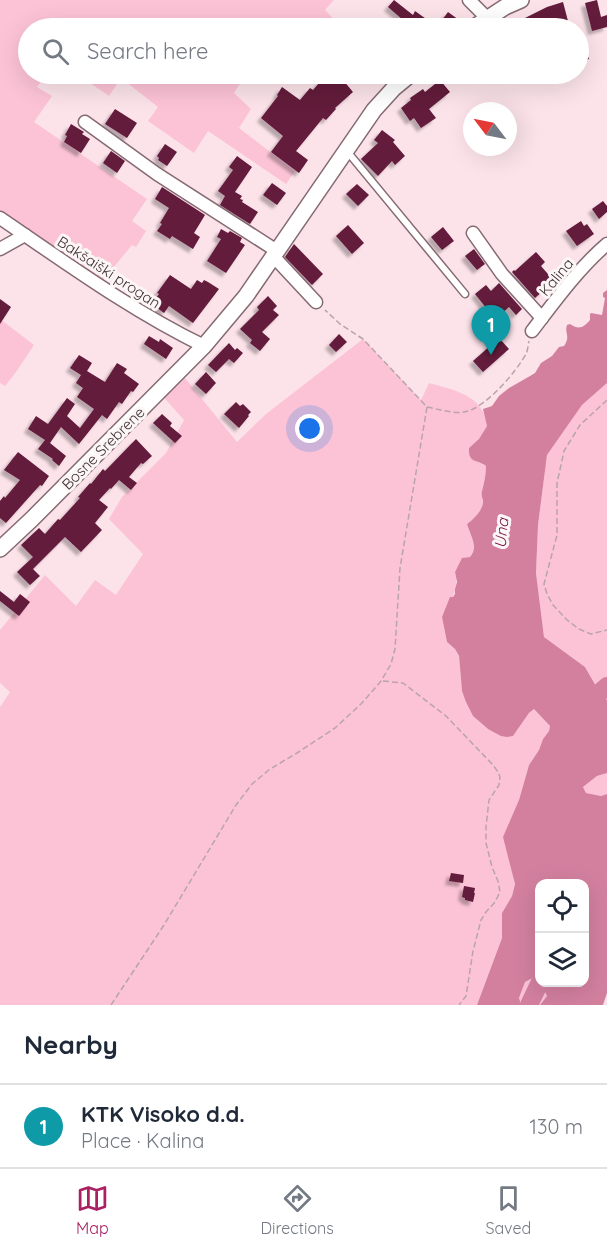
<!DOCTYPE html>
<meta charset="utf-8">
<style>
body{margin:0;font-family:Quicksand,sans-serif;background:#f2f2f3;color:#1f2937}
.controls{position:absolute;right:18px;bottom:18px;display:grid;overflow:hidden;border-radius:12px;box-shadow:0 6px 24px #0002}
.controls button{width:54px;height:54px;display:grid;place-items:center;padding:0;border:0;border-bottom:2px solid #e0e1e3;background:#fff;color:#1f2937;font:30px sans-serif}
.compass{position:absolute;left:463px;top:102px;width:54px;height:54px;border-radius:50%;background:#fff;box-shadow:0 6px 24px #0002;rotate:302deg}
.you{position:absolute;left:310px;top:429px;width:21px;height:21px;margin:-15px;border:4px solid #fff;border-radius:50%;background:#1a73e8;box-shadow:0 0 0 9px #1a73e833}
.badge{display:grid;place-items:center;width:39px;height:39px;border-radius:50%;background:#aa2063;color:#fff;font-size:20px;font-weight:700}
.pin{position:absolute;translate:-50% -50px;filter:drop-shadow(0 2px 3px #0008)}
.pin::after{content:'';position:absolute;top:32px;width:21px;height:18px;background:inherit;clip-path:polygon(0 0,100% 0,50% 100%)}
.list{margin:0;padding:0;list-style:none}
h2{display:flex;justify-content:space-between;align-items:center;height:78px;margin:0;padding:0 24px;font-size:26px}
h2 small{font-size:20px;font-weight:400;color:#747a83}
.list li{display:grid;grid-template-columns:39px 1fr auto;gap:18px;align-items:center;box-sizing:border-box;height:84px;padding:0 24px;border-top:2px solid #e0e1e3}
.list b{display:block;font-size:22px;white-space:nowrap}
.list p{margin:0;font-size:20px;white-space:nowrap;color:#747a83}
.list em{font-size:20px;font-style:normal;color:#747a83}
.icon{flex:none;width:33px;height:33px;fill:none;stroke:currentColor;stroke-width:2;stroke-linecap:round;stroke-linejoin:round}
.map{position:relative;flex:none;width:607px;height:1005px;overflow:hidden}
.search{position:absolute;background:#fff;box-shadow:0 6px 24px #0002;left:18px;right:18px;top:18px;height:66px;display:flex;align-items:center;gap:15px;box-sizing:border-box;padding:0 21px;border-radius:33px;color:#747a83;font-size:22px}
.sheet{height:162px;background:#fff}
nav{display:flex;justify-content:space-around;align-items:center;box-sizing:border-box;height:84px;border-top:2px solid #e0e1e3;background:#fff;font-size:16px;color:#747a83}
nav a{display:grid;justify-items:center;gap:3px}
nav .on{color:#aa2063}
.map>svg:first-child{display:block}
.green{fill:#fcc3d6}
.water{fill:#d3809f}
.lines{fill:none;stroke-linecap:round;stroke-linejoin:round}
.river{stroke:#d3809f;stroke-width:18}
.building{fill:#631a3b;filter:url(#shadow)}
.service-casing{stroke:#856a73;stroke-width:9}
.minor-casing{stroke:#856a73;stroke-width:15}
.tertiary-casing{stroke:#856a73;stroke-width:18}
.path{stroke:#b9a4aa;stroke-width:1.5;stroke-dasharray:6 3;stroke-linecap:butt}
.service{stroke:#fff;stroke-width:6}
.minor{stroke:#fff;stroke-width:12}
.tertiary{stroke:#fff;stroke-width:15}
.labels{text-anchor:middle;dominant-baseline:central;stroke-width:6;stroke-linejoin:round;paint-order:stroke}
.street-label{font-size:15px;fill:#3d3135;stroke:#fcf6f7}
.water-label{font-size:16px;font-style:italic;fill:#761243;stroke:#fcf6f7}
</style>
<div class="map">
<svg width="607" height="1005" viewBox="0 0 607 1005">
<defs>
<filter id="shadow"><feDropShadow dx="-4" dy="4" stdDeviation="1.5" flood-color="#0004"/></filter>
</defs>
<rect width="100%" height="100%" fill="#fce3ea"/>
<g class="green">
<path d="M 0,0 L 334,0 L 325,10 L 332,17 L 323,28 L 313,22 L 309,28 L 28,28 L 28,74 L 46,74 L 37,87 L 52,96 L 34,122 L 147,199 L 132,221 L 146,231 L 136,247 L 132,245 L 99,285 L 0,218 Z"/>
<path d="M 77,74 L 246,74 L 234,93 L 251,109 L 239,128 L 295,171 L 286,184 L 208,131 L 194,153 L 148,121 L 158,107 L 121,78 L 109,96 Z"/>
<path d="M 0,319 L 34,345 L 16,372 L 5,386 L 0,383 Z"/>
<path d="M 363,339 L 421,400 L 429,383 C 454,390 484,395 487,426 L 479,440 L 469,448 L 470,458 L 486,466 C 486,475 484,482 482,491 C 481,494 482,497 483,500 C 484,509 474,519 467,524 C 470,535 478,547 470,557 L 465,558 L 455,572 C 459,592 451,600 442,617 L 447,642 L 455,649 L 459,657 L 462,691 L 473,716 L 488,729 L 513,736 L 529,713 L 534,709 L 550,726 L 549,731 L 543,739 L 539,750 L 529,765 L 519,800 L 512,867 L 515,884 L 512,896 L 502,913 L 502,938 L 477,1005 L 0,1005 L 0,707 L 10,692 L 0,683 L 0,630 L 45,575 L 76,606 L 95,580 L 116,595 L 143,554 L 109,519 L 122,497 L 166,453 L 184,420 L 159,392 L 180,372 L 237,442 L 266,414 Z"/>
<path d="M 607,383 L 607,700 L 600,693 L 585,667 L 544,637 L 536,573 L 538,525 L 547,455 L 582,405 Z"/>
<path d="M 607,773 L 607,794 L 601,796 L 586,793 L 583,787 L 597,776 Z"/>
<path d="M 536,975 L 547,996 L 540,1005 L 521,1004 L 519,998 L 525,982 Z"/>
</g>
<path class="water" d="M 607,290 L 607,383 L 582,405 L 547,455 L 538,525 L 536,573 L 544,637 L 585,667 L 600,693 L 607,700 L 607,773 L 597,776 L 583,787 L 586,793 L 601,796 L 607,794 L 607,993 L 603,1005 L 540,1005 L 547,996 L 540,982 L 584,982 L 585,905 L 589,902 L 588,896 L 585,896 L 584,884 L 540,884 L 539,982 L 536,976 L 525,982 L 519,998 L 521,1004 L 524,1005 L 477,1005 L 502,938 L 502,913 L 512,896 L 515,884 L 503,837 L 519,800 L 529,765 L 539,750 L 543,739 L 549,731 L 550,726 L 534,709 L 529,713 L 513,736 L 507,737 L 501,736 L 488,729 L 473,716 L 466,702 L 462,691 L 459,656 L 455,649 L 447,642 L 442,617 L 450,597 L 453,597 L 455,594 L 455,589 L 457,582 L 455,572 L 462,558 L 470,557 C 479,547 470,535 467,524 C 474,519 484,509 483,500 C 482,497 481,494 482,491 C 484,483 486,475 486,466 C 477,459 468,464 469,448 L 479,439 L 487,426 L 483,409 L 492,406 L 499,396 L 509,388 L 530,376 L 535,373 L 541,363 L 552,356 L 559,347 L 564,346 C 571,336 564,333 567,325 L 570,324 C 579,330 583,328 590,320 L 590,314 L 591,313 L 602,315 L 605,298 L 603,297 L 603,293 Z"/>
<g class="lines">
<g class="river">
<path d="M 581,709 L 607,686"/>
<path d="M 529,1005 L 540,982"/>
</g>
</g>
<g class="building">
<path d="M 394,0 L 413,15 L 415,11 L 429,21 L 423,28 L 417,28 L 403,20 L 388,7 Z"/>
<path d="M 597,0 L 601,17 L 607,15 L 607,27 L 592,31 L 585,3 Z"/>
<path d="M 563,2 L 568,21 L 554,25 L 553,21 L 537,28 L 517,28 L 515,23 L 547,7 Z"/>
<path d="M 448,12 L 459,20 L 452,28 L 444,28 L 439,24 Z"/>
<path d="M 579,32 L 589,59 L 579,63 Z"/>
<path d="M 327,74 L 348,74 L 343,80 L 353,92 L 335,108 L 336,109 L 326,120 L 323,118 L 296,151 L 308,160 L 299,173 L 271,152 L 283,136 L 261,118 L 278,96 L 277,95 L 282,87 L 300,100 L 310,88 L 313,90 Z"/>
<path d="M 440,80 L 450,92 L 429,109 L 436,118 L 421,128 L 414,118 L 410,121 L 401,108 L 411,100 L 410,98 L 423,89 L 425,92 Z"/>
<path d="M 115,109 L 137,123 L 127,138 L 105,124 Z"/>
<path d="M 71,124 L 84,132 L 82,134 L 90,139 L 81,153 L 64,142 L 67,136 L 65,135 Z"/>
<path d="M 382,130 L 395,140 L 393,142 L 405,156 L 395,165 L 392,161 L 378,176 L 361,159 L 378,143 L 374,140 Z"/>
<path d="M 165,144 L 177,152 L 167,166 L 158,160 L 159,158 L 157,156 Z"/>
<path d="M 111,151 L 125,161 L 117,173 L 103,163 Z"/>
<path d="M 237,156 L 252,167 L 235,192 L 242,196 L 240,199 L 243,200 L 242,202 L 258,212 L 250,224 L 220,205 L 225,196 L 218,191 L 233,170 L 229,167 Z"/>
<path d="M 272,183 L 286,193 L 277,205 L 263,195 Z"/>
<path d="M 357,184 L 369,195 L 358,206 L 346,194 Z"/>
<path d="M 162,187 L 205,215 L 194,233 L 200,237 L 193,249 L 172,236 L 170,239 L 157,231 L 162,224 L 160,223 L 169,208 L 155,199 Z"/>
<path d="M 603,201 L 607,206 L 607,212 L 599,219 L 592,209 Z"/>
<path d="M 581,221 L 584,226 L 587,224 L 594,234 L 577,246 L 566,231 Z"/>
<path d="M 348,225 L 364,243 L 352,254 L 336,236 Z"/>
<path d="M 443,227 L 454,241 L 442,250 L 431,237 Z"/>
<path d="M 221,229 L 228,233 L 230,231 L 242,238 L 240,242 L 245,245 L 226,273 L 207,261 L 221,239 L 217,237 Z"/>
<path d="M 294,244 L 323,274 L 312,285 L 285,257 Z"/>
<path d="M 474,249 L 485,264 L 477,270 L 465,256 Z"/>
<path d="M 536,252 L 545,262 L 541,266 L 554,281 L 535,298 L 512,272 L 514,270 L 515,271 Z"/>
<path d="M 170,275 L 191,289 L 197,280 L 202,283 L 204,280 L 208,282 L 219,289 L 193,323 L 169,306 L 164,313 L 152,304 L 159,294 L 157,293 Z"/>
<path d="M 499,283 L 522,309 L 516,315 L 509,307 L 500,315 L 499,313 L 490,321 L 483,312 L 487,309 L 475,294 L 486,285 L 491,291 Z"/>
<path d="M 268,296 L 277,306 L 273,310 L 279,315 L 262,332 L 270,339 L 260,351 L 250,343 L 252,340 L 240,329 L 259,310 L 257,307 Z"/>
<path d="M 0,299 L 11,307 L 0,324 Z"/>
<path d="M 339,334 L 347,342 L 336,352 L 329,345 Z"/>
<path d="M 149,336 L 159,342 L 160,339 L 173,348 L 166,359 L 144,344 Z"/>
<path d="M 499,338 L 509,349 L 483,372 L 473,361 Z"/>
<path d="M 229,343 L 235,350 L 237,348 L 243,353 L 234,363 L 229,359 L 216,372 L 208,365 Z"/>
<path d="M 79,355 L 92,363 L 87,371 L 105,382 L 117,363 L 127,369 L 124,373 L 139,384 L 133,392 L 131,391 L 122,404 L 119,402 L 107,419 L 102,415 L 79,444 L 61,427 L 50,443 L 66,456 L 59,466 L 52,460 L 53,459 L 38,449 L 45,440 L 28,429 L 36,416 L 48,424 L 67,398 L 75,404 L 67,416 L 80,428 L 94,409 L 77,397 L 83,388 L 76,383 L 81,375 L 70,368 Z"/>
<path d="M 206,372 L 216,383 L 206,394 L 195,384 Z"/>
<path d="M 236,402 L 240,406 L 243,404 L 251,412 L 248,415 L 249,416 L 239,428 L 224,414 Z"/>
<path d="M 162,414 L 172,423 L 170,426 L 182,436 L 175,443 L 153,423 Z"/>
<path d="M 136,439 L 152,456 L 143,464 L 141,463 L 129,477 L 137,483 L 131,490 L 119,480 L 111,489 L 110,488 L 99,500 L 108,507 L 95,523 L 102,530 L 81,552 L 65,537 L 33,569 L 40,576 L 30,585 L 17,572 L 33,557 L 21,545 L 39,528 L 45,534 L 58,519 L 60,520 L 80,498 L 78,497 L 90,483 L 91,484 L 103,469 L 105,471 Z"/>
<path d="M 18,452 L 49,476 L 42,486 L 40,485 L 6,523 L 0,518 L 0,501 L 4,496 L 5,498 L 20,480 L 4,470 Z"/>
<path d="M 0,591 L 14,602 L 20,594 L 30,602 L 19,616 L 0,601 Z"/>
<path d="M 451,873 L 464,875 L 463,883 L 449,881 Z"/>
<path d="M 464,886 L 475,888 L 474,893 L 475,893 L 473,902 L 465,900 L 465,898 L 462,897 Z"/>
</g>
<g class="lines">
<defs>
<path id="service" d="M 346,150 L 465,294"/>
<g id="minor">
<path d="M 469,0 L 488,19"/>
<path d="M 85,122 L 157,174 L 277,251"/>
<path d="M 0,218 C 66,263 132,311 204,346"/>
<path d="M 473,233 L 502,274 L 542,318"/>
<path d="M 0,249 L 25,235"/>
<path d="M 274,257 L 316,302"/>
<path d="M 532,331 C 555,301 578,269 607,244"/>
</g>
<g id="tertiary">
<path d="M 473,28 L 505,7 L 521,0"/>
<path d="M 0,549 L 32,519 L 204,346 L 246,296 L 374,110 L 394,88 L 411,74"/>
</g>
</defs>
<use href="#service" class="service-casing"/>
<use href="#minor" class="minor-casing"/>
<use href="#tertiary" class="tertiary-casing"/>
<g class="path">
<path d="M 607,400 L 580,425 L 564,451 L 557,483 L 557,535 L 544,584 L 547,594 L 553,605 L 567,620 L 579,629 L 591,634 L 607,630"/>
<path d="M 427,407 C 438,409 453,414 464,412 C 485,409 516,372 526,354 C 528,350 528,345 529,341"/>
<path d="M 383,681 L 403,683 L 446,716 L 493,765 L 498,772 L 500,777 L 499,785 L 489,800 L 486,827 L 486,843 L 492,867 L 498,881 L 500,892 L 495,902 L 486,912 L 481,920 L 473,951 L 466,996 L 459,1005"/>
<path d="M 111,1005 L 164,925 L 236,805 L 252,784 L 270,769 L 297,753 L 335,728 L 362,703 L 381,681 L 391,664 L 395,649 L 400,568 L 427,407 L 363,339 L 340,324 L 325,310"/>
</g>
<use href="#service" class="service"/>
<use href="#minor" class="minor"/>
<use href="#tertiary" class="tertiary"/>
</g>
<g class="labels">
<g class="street-label">
<text transform="translate(109 272) rotate(33)">Bakšaiški progan</text>
<text transform="translate(556 277) rotate(-50)">Kalina</text>
<text transform="translate(103 448) rotate(-45)">Bosne Srebrene</text>
</g>
<g class="water-label">
<text transform="translate(501 533) rotate(-84)">Una</text>
</g>
</g>
</svg>
<div class="controls">
<button><svg class="icon" aria-label="locate" viewBox="0 0 24 24"><circle cx="12" cy="12" r="6"/><path d="M12 2v4M12 18v4M2 12h4M18 12h4"/></svg></button>
<button><svg class="icon" aria-label="layers" viewBox="0 0 24 24"><path d="M12 4l9 5-9 5-9-5zM3 14l9 5 9-5"/></svg></button>
</div>
<svg class="compass" viewBox="-18 -18 36 36"><path d="M0-13l5 13h-10z" fill="#e53935"/><path d="M0 13l5-13h-10z" fill="#747a83"/></svg>
<div class="you"></div>
<div class="pin badge" style="left:491px;top:355px;background:#0f9aa8">1</div>
<div class="search"><svg class="icon" aria-label="search" viewBox="0 0 24 24"><circle cx="10" cy="10" r="6"/><path d="M15 15l6 6"/></svg>Search here</div>
</div>
<section class="sheet">
<h2>Nearby<small></small></h2>
<ul class="list">
<li><span class="badge" style="background:#0f9aa8">1</span><div><b>KTK Visoko d.d.</b><p>Place · Kalina</p></div><em>130 m</em></li>
</ul>
</section>
<nav>
<a class="on"><svg class="icon" aria-label="map" viewBox="0 0 24 24"><path d="M3 6l6-2 6 2 6-2v14l-6 2-6-2-6 2zM9 4v14M15 6v14"/></svg>Map</a>
<a><svg class="icon" aria-label="directions" viewBox="0 0 24 24"><path d="M12 3l9 9-9 9-9-9zM9 14v-3h6M13 9l2 2-2 2"/></svg>Directions</a>
<a><svg class="icon" aria-label="saved" viewBox="0 0 24 24"><path d="M7 4h10v16l-5-4-5 4z"/></svg>Saved</a>
</nav>
